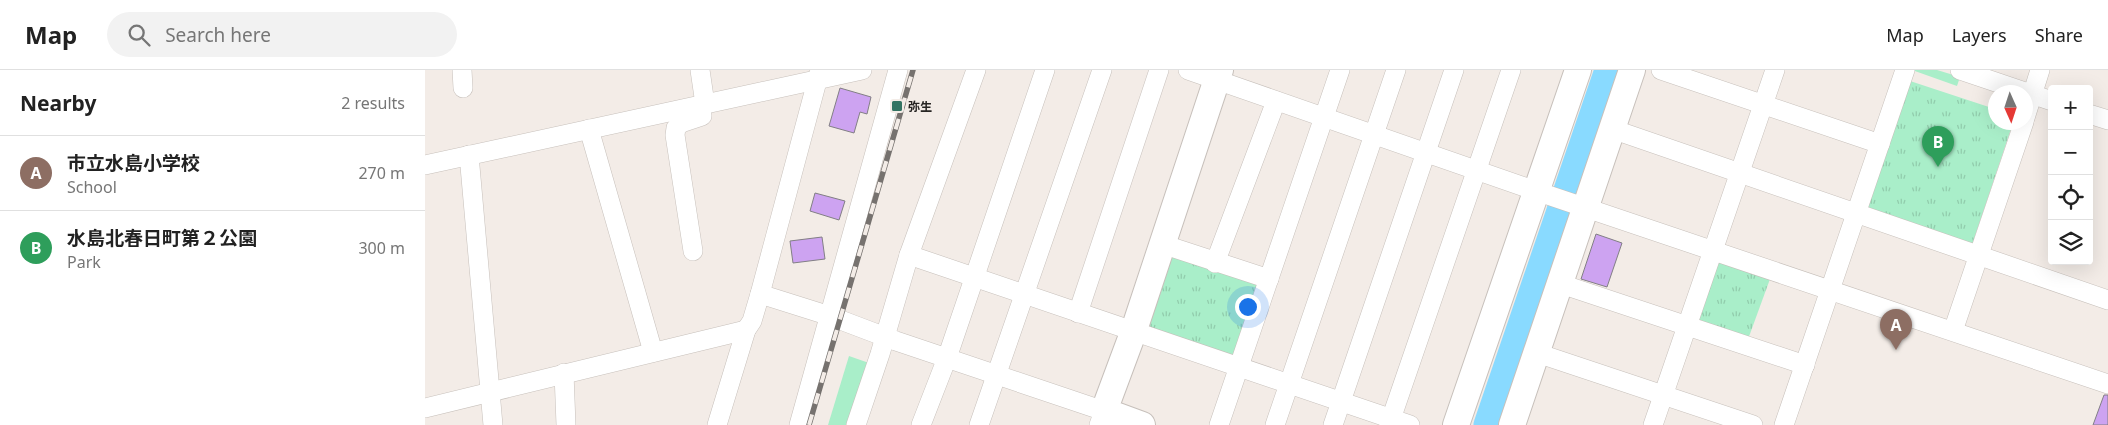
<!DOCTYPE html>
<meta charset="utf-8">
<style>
body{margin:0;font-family:"Noto Sans","Noto Sans JP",sans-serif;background:#f2f2f2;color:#222}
.controls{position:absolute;right:15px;top:15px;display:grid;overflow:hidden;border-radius:5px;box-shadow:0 5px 20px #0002}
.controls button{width:45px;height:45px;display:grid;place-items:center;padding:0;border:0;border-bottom:1px solid #e0e0e0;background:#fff;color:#222;font:25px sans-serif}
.compass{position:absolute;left:1563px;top:15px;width:45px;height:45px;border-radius:50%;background:#fff;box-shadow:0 5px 20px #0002;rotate:177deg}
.you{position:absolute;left:822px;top:236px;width:18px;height:18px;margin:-12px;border:4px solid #fff;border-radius:50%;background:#1a73e8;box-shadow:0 0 0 8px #1a73e833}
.badge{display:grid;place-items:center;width:32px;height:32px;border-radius:50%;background:#7c3aed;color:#fff;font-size:16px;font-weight:700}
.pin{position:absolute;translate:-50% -41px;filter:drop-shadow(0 1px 2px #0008)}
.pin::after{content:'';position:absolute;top:26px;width:18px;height:15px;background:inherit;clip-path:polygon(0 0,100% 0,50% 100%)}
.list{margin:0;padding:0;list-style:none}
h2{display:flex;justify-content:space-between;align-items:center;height:65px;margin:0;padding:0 20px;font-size:21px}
h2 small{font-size:16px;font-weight:400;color:#767676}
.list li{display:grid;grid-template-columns:32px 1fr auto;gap:15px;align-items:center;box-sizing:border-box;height:75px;padding:0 20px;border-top:1px solid #e0e0e0}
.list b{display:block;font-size:19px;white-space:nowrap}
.list p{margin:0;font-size:16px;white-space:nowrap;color:#767676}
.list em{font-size:16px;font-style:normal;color:#767676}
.icon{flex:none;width:28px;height:28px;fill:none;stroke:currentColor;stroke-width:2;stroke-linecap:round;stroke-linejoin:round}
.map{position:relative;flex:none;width:1683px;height:355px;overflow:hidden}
header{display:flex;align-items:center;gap:30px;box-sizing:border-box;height:70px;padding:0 25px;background:#fff;border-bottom:1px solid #e0e0e0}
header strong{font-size:24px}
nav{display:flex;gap:28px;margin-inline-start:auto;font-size:18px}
.search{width:350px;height:45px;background:#f2f2f2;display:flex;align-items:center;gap:12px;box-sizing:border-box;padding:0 18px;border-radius:28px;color:#767676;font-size:19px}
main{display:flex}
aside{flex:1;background:#fff}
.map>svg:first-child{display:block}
.green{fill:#a9eec9}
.park{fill:url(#park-tufts)}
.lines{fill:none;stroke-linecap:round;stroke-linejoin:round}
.stream{stroke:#89daff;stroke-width:5}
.river{stroke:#89daff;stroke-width:29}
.building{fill:#cda3f1;stroke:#827f85}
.street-casing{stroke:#c7c0bb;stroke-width:20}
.secondary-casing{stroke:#c7c0bb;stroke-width:28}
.street{stroke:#fff;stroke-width:19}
.secondary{stroke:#fff;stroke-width:26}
.rail-casing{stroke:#76726f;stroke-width:5.5}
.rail{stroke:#f3ece7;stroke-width:4;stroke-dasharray:11;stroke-linecap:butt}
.poi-dot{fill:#337362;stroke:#f3ece7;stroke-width:2}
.labels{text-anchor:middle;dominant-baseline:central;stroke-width:5;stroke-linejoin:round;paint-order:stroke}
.poi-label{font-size:12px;font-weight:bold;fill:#272523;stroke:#f3ece7;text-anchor:start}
</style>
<header>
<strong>Map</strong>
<div class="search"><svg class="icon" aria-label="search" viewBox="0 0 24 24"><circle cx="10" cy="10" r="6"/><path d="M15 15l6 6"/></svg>Search here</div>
<nav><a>Map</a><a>Layers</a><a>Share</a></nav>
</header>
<main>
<aside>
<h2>Nearby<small>2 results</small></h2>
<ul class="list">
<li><span class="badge" style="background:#8d6e63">A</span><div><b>市立水島小学校</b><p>School</p></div><em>270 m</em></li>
<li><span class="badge" style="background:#2e9e5b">B</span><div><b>水島北春日町第２公園</b><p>Park</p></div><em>300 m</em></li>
</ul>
</aside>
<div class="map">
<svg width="1683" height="355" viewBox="0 0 1683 355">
<defs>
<pattern id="park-tufts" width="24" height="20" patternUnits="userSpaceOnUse" patternTransform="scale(1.25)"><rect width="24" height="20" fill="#a9eec9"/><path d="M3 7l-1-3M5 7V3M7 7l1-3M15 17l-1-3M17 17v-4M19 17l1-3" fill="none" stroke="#91ccac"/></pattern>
</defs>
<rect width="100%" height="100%" fill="#f3ece7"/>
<g class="green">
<path d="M 1487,0 L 1512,0 L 1535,7 L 1532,16 Z"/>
<path d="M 424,286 L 444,293 L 424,355 L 403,355 Z"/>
</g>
<g class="park">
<path d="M 1482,10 L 1570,39 L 1570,52 L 1588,53 L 1546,178 L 1437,141 Z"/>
<path d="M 744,182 L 836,213 L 808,291 L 721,260 Z"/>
<path d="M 1292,191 L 1345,209 L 1322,272 L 1269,254 Z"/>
</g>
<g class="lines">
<path class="stream" d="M 1053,355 L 1174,0"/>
<path class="river" d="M 1063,355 L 1184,0"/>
</g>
<g class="building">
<path d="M 415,18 L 446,27 L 442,44 L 435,42 L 429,63 L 404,56 Z"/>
<path d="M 390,123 L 420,131 L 414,150 L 385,141 Z"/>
<path d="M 1171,164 L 1197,173 L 1182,217 L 1156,209 Z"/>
<path d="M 397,167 L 400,189 L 368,193 L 365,171 Z"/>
<path d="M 1679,325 L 1683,325 L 1683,355 L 1668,355 Z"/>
</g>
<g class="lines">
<defs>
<g id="street">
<path d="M 37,0 L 38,18"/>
<path d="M 275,0 L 280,34"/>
<path d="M 763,0 L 1111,121 L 1683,314"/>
<path d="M 1236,0 L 1455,74"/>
<path d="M 1535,0 L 1627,31"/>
<path d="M 1664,44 L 1683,50"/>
<path d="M 1600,48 L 1615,0"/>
<path d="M 164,59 L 228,282"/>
<path d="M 1187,59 L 1683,230"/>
<path d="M 44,85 L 68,355"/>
<path d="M 0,95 L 437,0"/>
<path d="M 737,174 L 844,209"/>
<path d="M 268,181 L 250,65 L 251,58 L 256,53 L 277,46 L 276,38"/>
<path d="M 484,185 L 985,355"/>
<path d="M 790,193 L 851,31"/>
<path d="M 1136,214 L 1380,295"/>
<path d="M 335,224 L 405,246 L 471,271 L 679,341 L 674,355"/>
<path d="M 653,243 L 734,0"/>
<path d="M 1528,261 L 1599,52"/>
<path d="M 1112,283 L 1328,355"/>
<path d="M 139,303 L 141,355"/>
<path d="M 0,338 L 321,260"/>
<path d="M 292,355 L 321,260 L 327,251 L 335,224 L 395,0"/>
<path d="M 374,355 L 473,0"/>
<path d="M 431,355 L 455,284 L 484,185 L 551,0"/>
<path d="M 496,355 L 522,288 L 620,0"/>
<path d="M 554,355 L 677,0"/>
<path d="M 794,355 L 915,0"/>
<path d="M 850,355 L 971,0"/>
<path d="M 908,355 L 1029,0"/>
<path d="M 964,355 L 1086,0"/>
<path d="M 1228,355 L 1350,0"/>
<path d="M 1359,355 L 1480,0"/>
</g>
<g id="secondary">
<path d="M 717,355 L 679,341 L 708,263 L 795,0"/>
<path d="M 1031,355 L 1153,0"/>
<path d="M 1087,355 L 1207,0"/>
</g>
</defs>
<use href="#street" class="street-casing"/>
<use href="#secondary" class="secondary-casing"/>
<use href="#street" class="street"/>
<use href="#secondary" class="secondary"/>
<defs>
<path id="rail" d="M 384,355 L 488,0"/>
</defs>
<use href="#rail" class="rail-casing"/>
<use href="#rail" class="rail"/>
</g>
<rect class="poi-dot" x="466" y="30" width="12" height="12" rx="2.5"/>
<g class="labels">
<g class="poi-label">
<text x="483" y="36">弥生</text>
</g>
</g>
</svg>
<div class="controls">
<button>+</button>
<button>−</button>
<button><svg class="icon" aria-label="locate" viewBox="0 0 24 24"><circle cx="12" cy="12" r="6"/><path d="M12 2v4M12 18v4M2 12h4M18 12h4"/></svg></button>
<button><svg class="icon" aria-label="layers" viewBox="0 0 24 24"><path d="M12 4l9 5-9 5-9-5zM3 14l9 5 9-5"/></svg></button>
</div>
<svg class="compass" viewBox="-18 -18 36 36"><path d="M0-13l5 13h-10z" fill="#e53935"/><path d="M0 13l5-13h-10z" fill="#767676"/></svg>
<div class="you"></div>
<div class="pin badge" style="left:1471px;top:280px;background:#8d6e63">A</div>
<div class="pin badge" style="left:1513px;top:97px;background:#2e9e5b">B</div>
</div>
</main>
